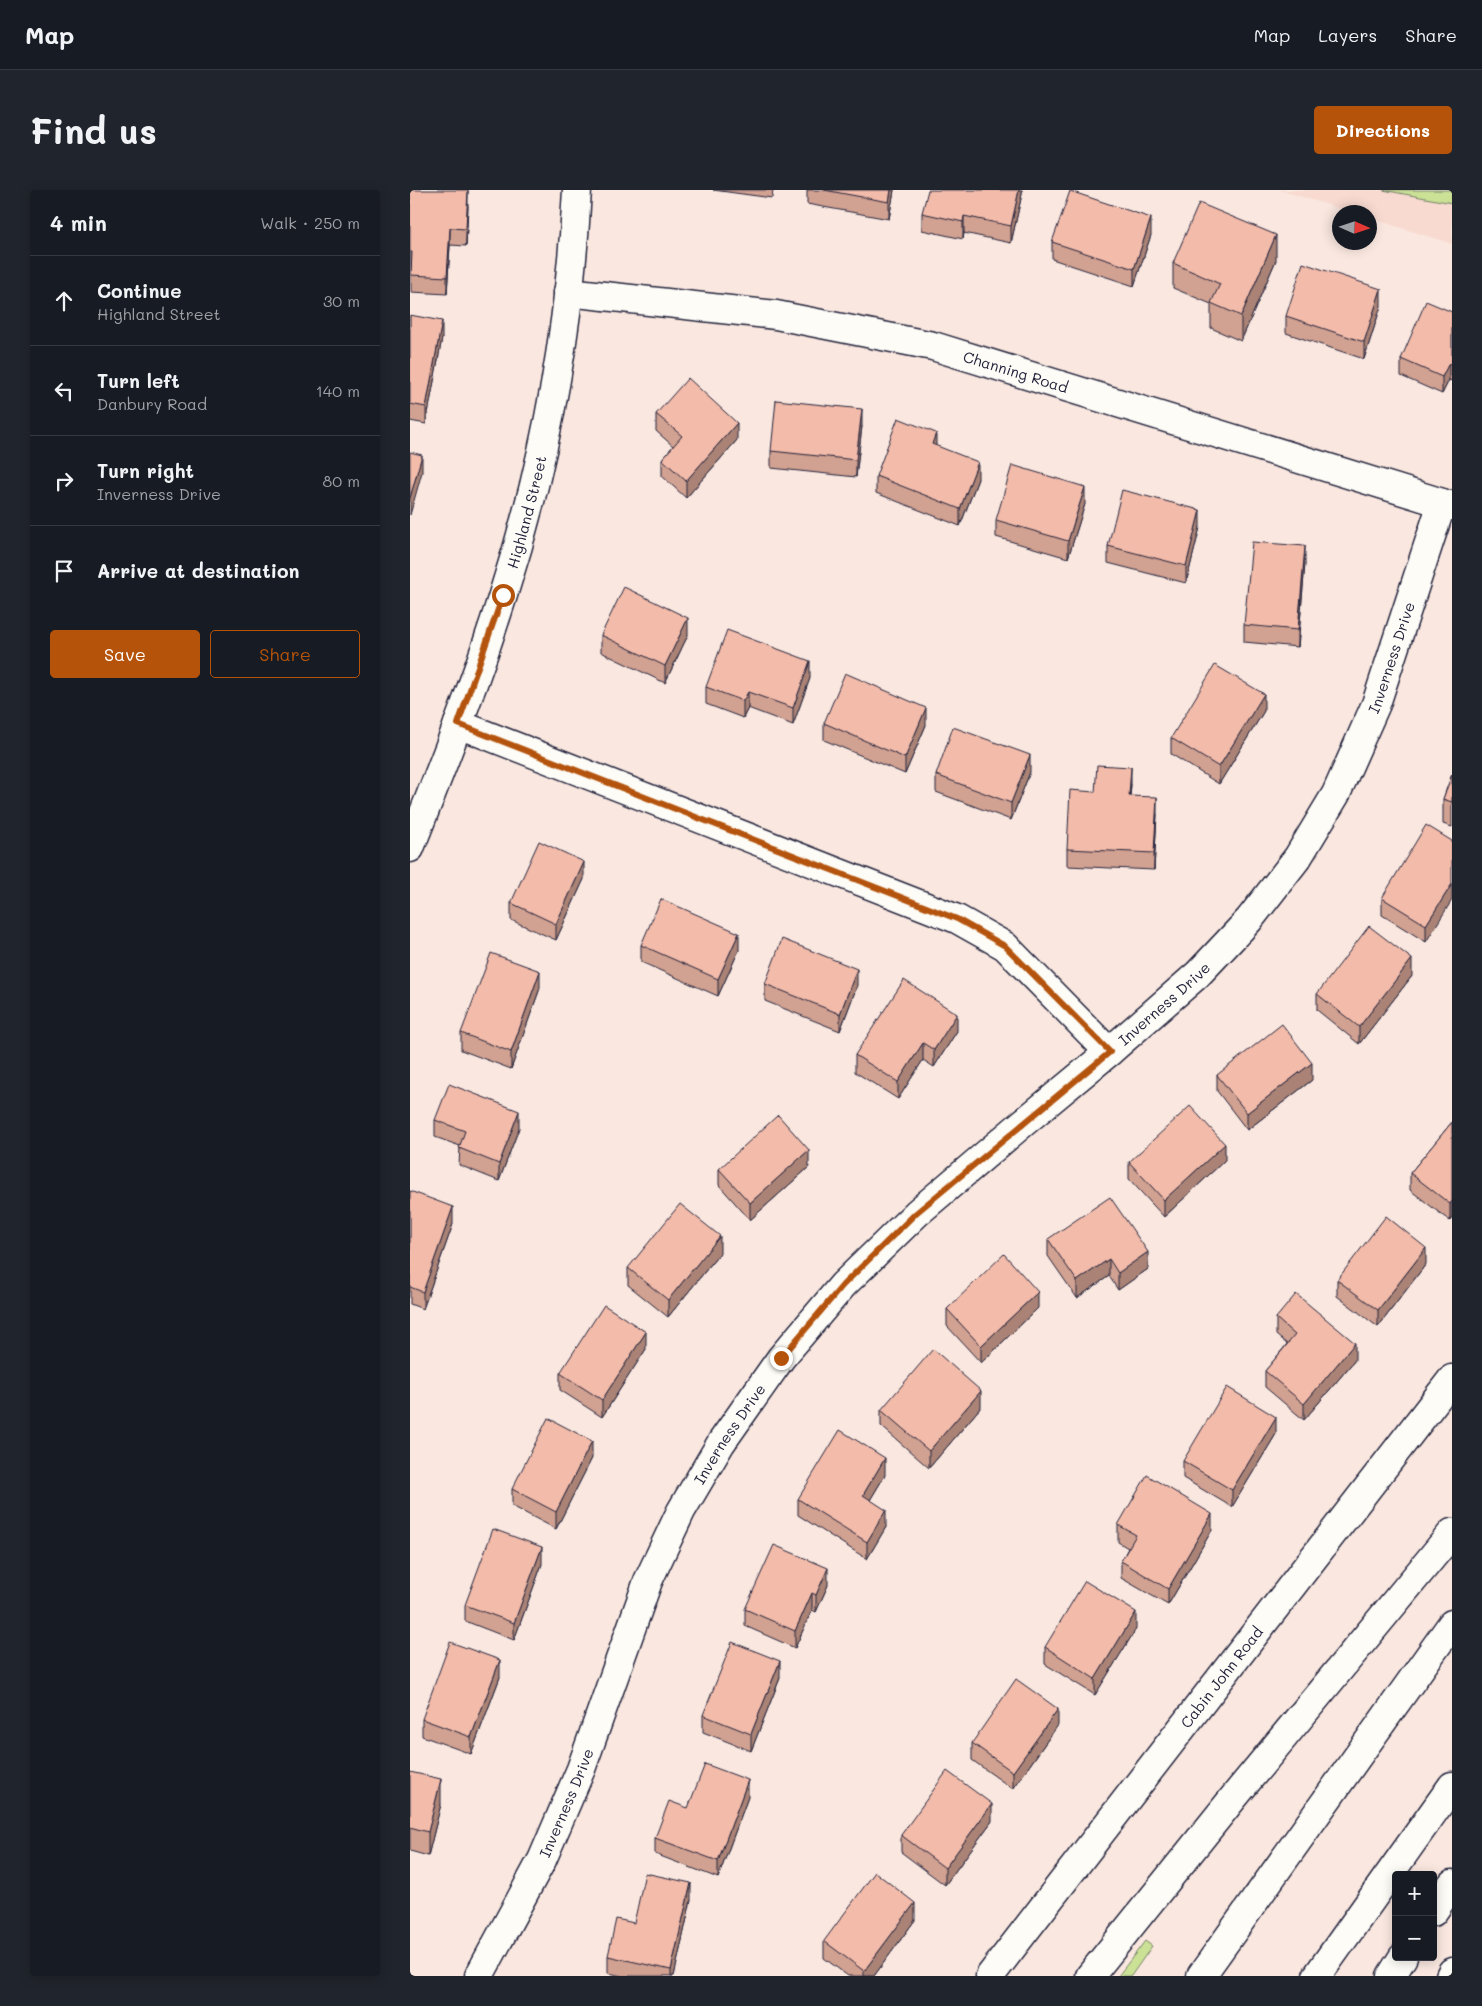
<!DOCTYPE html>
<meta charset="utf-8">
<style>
body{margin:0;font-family:Mali,sans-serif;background:#20242c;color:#f1f3f6}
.controls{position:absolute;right:15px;bottom:15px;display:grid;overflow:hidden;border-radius:5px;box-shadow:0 2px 12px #0003}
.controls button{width:45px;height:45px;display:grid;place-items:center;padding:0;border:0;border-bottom:1px solid #363941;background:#171b24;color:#f1f3f6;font:25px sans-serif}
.compass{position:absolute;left:922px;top:15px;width:45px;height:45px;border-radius:50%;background:#171b24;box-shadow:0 2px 12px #0003;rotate:93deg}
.stop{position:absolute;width:15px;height:15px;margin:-11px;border:4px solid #b45309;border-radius:50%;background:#fff}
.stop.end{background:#b45309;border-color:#fff;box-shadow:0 1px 5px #0008}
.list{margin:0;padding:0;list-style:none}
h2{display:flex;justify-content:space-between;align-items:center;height:65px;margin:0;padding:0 20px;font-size:21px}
h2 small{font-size:16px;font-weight:400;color:#9ea1a6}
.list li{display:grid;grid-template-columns:32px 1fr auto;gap:15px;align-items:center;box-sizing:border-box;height:90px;padding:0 20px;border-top:1px solid #363941}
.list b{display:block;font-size:19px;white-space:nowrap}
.list p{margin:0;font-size:16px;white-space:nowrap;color:#9ea1a6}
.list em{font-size:16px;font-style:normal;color:#9ea1a6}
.actions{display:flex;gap:10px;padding:15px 20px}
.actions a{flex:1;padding:11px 0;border:1px solid #b45309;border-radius:5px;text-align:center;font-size:18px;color:#b45309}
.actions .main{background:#b45309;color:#fff}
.icon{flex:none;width:28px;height:28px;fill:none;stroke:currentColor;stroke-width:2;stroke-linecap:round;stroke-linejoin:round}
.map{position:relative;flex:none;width:1042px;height:1786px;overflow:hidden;border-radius:5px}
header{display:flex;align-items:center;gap:30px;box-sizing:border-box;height:70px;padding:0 25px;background:#171b24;border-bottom:1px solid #363941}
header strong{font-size:24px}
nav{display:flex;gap:28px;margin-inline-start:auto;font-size:18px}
.intro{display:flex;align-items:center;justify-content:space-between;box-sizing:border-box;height:120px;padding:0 30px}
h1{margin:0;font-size:35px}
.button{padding:12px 22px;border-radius:5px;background:#b45309;color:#fff;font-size:18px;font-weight:700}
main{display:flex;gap:30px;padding:0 30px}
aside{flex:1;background:#171b24;border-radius:5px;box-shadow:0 2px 12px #0003}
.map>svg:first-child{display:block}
.built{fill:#f8dad0}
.green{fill:#cbe196;stroke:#768268}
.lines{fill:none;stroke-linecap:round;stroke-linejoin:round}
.minor-casing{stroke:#22223b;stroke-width:31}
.highway-casing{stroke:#22223b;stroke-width:31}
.minor{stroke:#fdfcf7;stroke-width:28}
.highway{stroke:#fdfcf7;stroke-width:28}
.wall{fill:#d1a191;stroke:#22223b}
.shaded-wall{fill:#aa8376;stroke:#22223b}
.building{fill:#f3bba9;stroke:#22223b}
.route{stroke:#b45309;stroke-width:6}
.labels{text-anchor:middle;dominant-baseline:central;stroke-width:4.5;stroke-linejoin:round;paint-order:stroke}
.street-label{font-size:15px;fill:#22223b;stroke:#fdfcf7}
</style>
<header>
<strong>Map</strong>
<nav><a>Map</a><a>Layers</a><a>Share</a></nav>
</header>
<div class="intro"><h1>Find us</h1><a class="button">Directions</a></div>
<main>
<aside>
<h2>4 min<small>Walk · 250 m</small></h2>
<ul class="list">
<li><svg class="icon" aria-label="ahead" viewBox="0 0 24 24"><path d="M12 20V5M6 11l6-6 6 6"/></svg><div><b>Continue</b><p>Highland Street</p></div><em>30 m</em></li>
<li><svg class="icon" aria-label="left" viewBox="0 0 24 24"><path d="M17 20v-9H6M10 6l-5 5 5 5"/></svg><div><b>Turn left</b><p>Danbury Road</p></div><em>140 m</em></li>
<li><svg class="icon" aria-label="right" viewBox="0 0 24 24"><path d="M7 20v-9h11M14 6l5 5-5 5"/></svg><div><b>Turn right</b><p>Inverness Drive</p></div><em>80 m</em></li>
<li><svg class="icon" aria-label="arrive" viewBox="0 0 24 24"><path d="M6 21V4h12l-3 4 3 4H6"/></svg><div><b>Arrive at destination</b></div></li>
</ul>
<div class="actions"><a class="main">Save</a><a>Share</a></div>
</aside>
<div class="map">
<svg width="1042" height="1786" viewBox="0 0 1042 1786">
<rect width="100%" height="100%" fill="#fae8e0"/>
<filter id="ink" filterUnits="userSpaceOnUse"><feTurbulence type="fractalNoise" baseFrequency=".02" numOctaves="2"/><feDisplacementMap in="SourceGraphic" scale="10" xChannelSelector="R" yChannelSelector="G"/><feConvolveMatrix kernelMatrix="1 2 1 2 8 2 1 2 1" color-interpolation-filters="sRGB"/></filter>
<g filter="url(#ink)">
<path class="built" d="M 869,0 L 1042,0 L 1042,54 L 960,28 L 959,22 L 941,22 Z"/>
<g class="green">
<path d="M 973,0 L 1042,0 L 1042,13 Z"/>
<path d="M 735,1751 L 742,1756 L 721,1786 L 708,1786 Z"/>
</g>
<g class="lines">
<defs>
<g id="minor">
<path id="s1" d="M 158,102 L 366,125 L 523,156 L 1042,316"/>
<path d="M 48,534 L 547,729 L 595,756 L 699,862"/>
<path id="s2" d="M 0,658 C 33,574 66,491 93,405 C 135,275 160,137 167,0"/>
<path id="s3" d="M 69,1786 L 132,1670 L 171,1579 L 238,1391 L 271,1321 L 311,1253 L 371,1168 L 433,1095 L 507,1023 L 613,933 L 699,862 L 788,784 L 839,730 L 888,667 L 926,604 L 966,514 L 1032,313"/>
<path id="s4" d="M 580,1786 L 1042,1189"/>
</g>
<g id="highway">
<path d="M 1023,1722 L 1042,1694"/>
<path d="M 680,1786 L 824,1607 L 1042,1343"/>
<path d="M 791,1786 L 1042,1434"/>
<path d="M 907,1786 L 1042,1596"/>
<path d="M 981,1786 L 993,1767"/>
<path d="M 1040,1786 L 1042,1782"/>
</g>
</defs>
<use href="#minor" class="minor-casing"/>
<use href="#highway" class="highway-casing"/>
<use href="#minor" class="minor"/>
<use href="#highway" class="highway"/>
</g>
<g class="wall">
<path d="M 0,0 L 58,16 L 56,56 L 40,55 L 37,104 L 1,102 Z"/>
<path d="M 303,0 L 363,0 L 362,8 Z"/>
<path d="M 397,0 L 484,0 L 479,29 L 397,14 Z"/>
<path d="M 612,0 L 612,4 L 601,53 L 554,43 L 553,49 L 512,40 L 512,23 Z"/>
<path d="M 741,45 L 724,96 L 642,69 L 642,52 Z"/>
<path d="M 866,70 L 831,151 L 801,138 L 801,114 L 763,98 L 763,73 Z"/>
<path d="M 971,116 L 954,169 L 876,143 L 876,126 Z"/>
<path d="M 1042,122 L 1042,191 L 1039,190 L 1032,204 L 991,186 L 991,169 Z"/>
<path d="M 0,125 L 32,148 L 16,234 L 0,231 Z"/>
<path d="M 246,224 L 327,250 L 276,308 L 252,286 L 252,269 L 263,256 L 246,241 Z"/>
<path d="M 452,236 L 446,287 L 361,278 L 361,261 Z"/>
<path d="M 526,256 L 568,289 L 550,336 L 466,303 L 466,286 Z"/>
<path d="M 675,314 L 658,368 L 586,347 L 586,330 Z"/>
<path d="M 790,337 L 776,393 L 698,373 L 698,356 Z"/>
<path d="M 895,373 L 888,457 L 834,452 L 834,435 Z"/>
<path d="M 191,445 L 278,445 L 255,493 L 191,462 Z"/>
<path d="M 400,488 L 383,535 L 338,518 L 333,528 L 296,514 L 296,497 Z"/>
<path d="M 854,521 L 809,594 L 761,564 L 761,548 Z"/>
<path d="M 414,533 L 516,535 L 495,584 L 414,550 Z"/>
<path d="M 620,582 L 601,630 L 526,602 L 526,585 Z"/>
<path d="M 1042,584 L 1042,637 L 1033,634 L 1033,609 Z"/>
<path d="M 721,594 L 720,606 L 747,624 L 744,680 L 657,676 L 657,659 L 685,602 Z"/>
<path d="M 1042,651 L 1016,752 L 972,725 L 972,708 Z"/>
<path d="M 174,689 L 146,750 L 101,730 L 101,713 Z"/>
<path d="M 231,755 L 329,760 L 308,806 L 231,772 Z"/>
<path d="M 1002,786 L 949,854 L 907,820 L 907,804 Z"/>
<path d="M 355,794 L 447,796 L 430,841 L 355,811 Z"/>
<path d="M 130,798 L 101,879 L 51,860 L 51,843 Z"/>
<path d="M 547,841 L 524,877 L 513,870 L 488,909 L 445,882 L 445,865 Z"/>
<path d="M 807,885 L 902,890 L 837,940 L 807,901 Z"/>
<path d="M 25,930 L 109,938 L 89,991 L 49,975 L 50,956 L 25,947 Z"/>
<path d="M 1042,932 L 1042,1028 L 1040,1031 L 1000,1000 L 1000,983 Z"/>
<path d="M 815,970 L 754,1027 L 719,989 L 719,972 Z"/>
<path d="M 399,977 L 340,1030 L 309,995 L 309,979 Z"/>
<path d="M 0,1001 L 43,1034 L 13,1119 L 0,1114 Z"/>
<path d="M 638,1049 L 738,1079 L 708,1100 L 699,1086 L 667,1108 L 638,1066 Z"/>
<path d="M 310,1063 L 258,1127 L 218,1095 L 218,1078 Z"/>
<path d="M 1016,1074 L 968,1137 L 927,1106 L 927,1090 Z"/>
<path d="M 628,1118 L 571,1173 L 537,1136 L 537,1119 Z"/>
<path d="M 866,1128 L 945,1170 L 894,1230 L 855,1197 L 855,1181 L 877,1154 L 866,1145 Z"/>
<path d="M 236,1159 L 192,1227 L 150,1200 L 150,1183 Z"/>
<path d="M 571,1217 L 519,1278 L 471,1236 L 471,1220 Z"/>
<path d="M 866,1244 L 822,1317 L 773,1288 L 773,1271 Z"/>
<path d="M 182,1268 L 146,1339 L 102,1316 L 102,1299 Z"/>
<path d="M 475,1285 L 460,1310 L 476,1337 L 457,1369 L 388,1325 L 388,1309 Z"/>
<path d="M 708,1335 L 802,1340 L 758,1415 L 711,1388 L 711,1371 L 718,1358 L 708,1352 Z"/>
<path d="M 132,1374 L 104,1450 L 55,1431 L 55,1415 Z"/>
<path d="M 418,1395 L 406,1422 L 402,1420 L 385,1458 L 335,1436 L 335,1419 Z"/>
<path d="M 726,1439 L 685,1505 L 635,1474 L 635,1457 Z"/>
<path d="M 90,1487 L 61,1564 L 12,1546 L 12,1529 Z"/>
<path d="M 370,1488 L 341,1561 L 293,1542 L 293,1525 Z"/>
<path d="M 648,1535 L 603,1599 L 562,1570 L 562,1553 Z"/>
<path d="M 0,1582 L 31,1614 L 18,1666 L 0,1661 Z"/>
<path d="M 338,1607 L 308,1688 L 245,1664 L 245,1648 L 278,1618 Z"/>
<path d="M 582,1631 L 535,1695 L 491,1662 L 491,1645 Z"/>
<path d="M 281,1710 L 264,1786 L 213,1786 L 198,1783 L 198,1766 L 224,1733 Z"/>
<path d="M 505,1730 L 464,1786 L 438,1786 L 414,1768 L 414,1751 Z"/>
</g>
<g class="shaded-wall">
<path d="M 58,0 L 58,16 L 56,56 L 56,39 Z"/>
<path d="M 481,0 L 484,0 L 479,29 L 479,12 Z"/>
<path d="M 609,0 L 612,0 L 612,4 L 601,53 L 601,36 Z"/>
<path d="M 554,26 L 554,43 L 553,49 L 553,32 Z"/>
<path d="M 741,28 L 741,45 L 724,96 L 724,79 Z"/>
<path d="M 40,38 L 40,55 L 37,104 L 37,87 Z"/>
<path d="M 866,45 L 866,70 L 831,151 L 831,126 Z"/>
<path d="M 971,99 L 971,116 L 954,169 L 954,152 Z"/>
<path d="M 32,131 L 32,148 L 16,234 L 16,217 Z"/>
<path d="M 1039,173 L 1039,190 L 1032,204 L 1032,187 Z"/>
<path d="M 452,219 L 452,236 L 446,287 L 446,270 Z"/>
<path d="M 327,233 L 327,250 L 276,308 L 276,291 Z"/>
<path d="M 526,243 L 526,260 L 522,254 Z"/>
<path d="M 12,265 L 12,282 L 0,325 L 0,308 Z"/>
<path d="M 568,272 L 568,289 L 550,336 L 550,319 Z"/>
<path d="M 675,297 L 675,314 L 658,368 L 658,351 Z"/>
<path d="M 790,320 L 790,337 L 776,393 L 776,376 Z"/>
<path d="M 895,356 L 895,373 L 888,457 L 888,440 Z"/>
<path d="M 278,428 L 278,445 L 255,493 L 255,476 Z"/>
<path d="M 400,471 L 400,488 L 383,535 L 383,518 Z"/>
<path d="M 338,502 L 338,518 L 333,528 L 333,511 Z"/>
<path d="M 854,504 L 854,521 L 809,594 L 809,577 Z"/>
<path d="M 516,518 L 516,535 L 495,584 L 495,568 Z"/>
<path d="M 620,565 L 620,582 L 601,630 L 601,613 Z"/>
<path d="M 721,577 L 721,594 L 719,623 L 719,606 Z"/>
<path d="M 747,607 L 747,624 L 744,680 L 744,663 Z"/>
<path d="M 174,672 L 174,689 L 146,750 L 146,734 Z"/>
<path d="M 1042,694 L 1042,710 L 1016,752 L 1016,735 Z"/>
<path d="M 329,743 L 329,760 L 308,806 L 308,789 Z"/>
<path d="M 1002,769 L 1002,786 L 949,854 L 949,837 Z"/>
<path d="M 447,779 L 447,796 L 430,841 L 430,824 Z"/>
<path d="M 130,781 L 130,798 L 101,879 L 101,862 Z"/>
<path d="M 547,824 L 547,841 L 524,877 L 524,860 Z"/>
<path d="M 513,853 L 513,870 L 488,909 L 488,892 Z"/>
<path d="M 902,873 L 902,890 L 837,940 L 837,923 Z"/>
<path d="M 109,921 L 109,938 L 89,991 L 89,974 Z"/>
<path d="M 815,954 L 815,970 L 754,1027 L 754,1010 Z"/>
<path d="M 399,960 L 399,977 L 340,1030 L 340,1013 Z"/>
<path d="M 1042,1011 L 1042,1028 L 1040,1031 L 1040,1014 Z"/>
<path d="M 43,1017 L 43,1034 L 13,1119 L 13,1102 Z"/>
<path d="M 310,1046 L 310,1063 L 258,1127 L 258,1110 Z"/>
<path d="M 1016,1058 L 1016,1074 L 968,1137 L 968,1120 Z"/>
<path d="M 738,1062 L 738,1079 L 708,1100 L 708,1083 Z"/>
<path d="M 699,1069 L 699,1086 L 667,1108 L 667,1091 Z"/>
<path d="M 628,1102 L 628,1118 L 571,1173 L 571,1156 Z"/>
<path d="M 236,1142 L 236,1159 L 192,1227 L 192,1210 Z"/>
<path d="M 945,1153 L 945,1170 L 894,1230 L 894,1214 Z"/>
<path d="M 571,1201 L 571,1217 L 519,1278 L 519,1261 Z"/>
<path d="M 866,1227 L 866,1244 L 822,1317 L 822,1300 Z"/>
<path d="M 182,1251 L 182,1268 L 146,1339 L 146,1322 Z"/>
<path d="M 475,1268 L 475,1285 L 453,1322 L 453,1305 Z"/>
<path d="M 476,1320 L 476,1337 L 457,1369 L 457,1352 Z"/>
<path d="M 802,1324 L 802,1340 L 758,1415 L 758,1399 Z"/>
<path d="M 132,1357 L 132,1374 L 104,1450 L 104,1433 Z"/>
<path d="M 418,1378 L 418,1395 L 406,1422 L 406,1405 Z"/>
<path d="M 402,1403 L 402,1420 L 385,1458 L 385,1441 Z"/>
<path d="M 726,1422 L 726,1439 L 685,1505 L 685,1489 Z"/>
<path d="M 90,1470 L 90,1487 L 61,1564 L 61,1547 Z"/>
<path d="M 370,1471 L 370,1488 L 341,1561 L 341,1544 Z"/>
<path d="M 648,1519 L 648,1535 L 603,1599 L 603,1582 Z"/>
<path d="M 31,1589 L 31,1614 L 18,1666 L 18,1642 Z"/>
<path d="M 338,1590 L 338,1607 L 308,1688 L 308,1671 Z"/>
<path d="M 582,1614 L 582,1631 L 535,1695 L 535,1678 Z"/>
<path d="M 281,1693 L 281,1710 L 264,1786 L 261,1786 L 261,1780 Z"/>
<path d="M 505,1713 L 505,1730 L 464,1786 L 454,1786 L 454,1781 Z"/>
</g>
<g class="building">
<path d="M 0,0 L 58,0 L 56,39 L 40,38 L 37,87 L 1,85 L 2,62 L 0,62 Z"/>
<path d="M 414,0 L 481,0 L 479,12 Z"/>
<path d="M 518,0 L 609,0 L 601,36 L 554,26 L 553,32 L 512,23 Z"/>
<path d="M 660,1 L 741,28 L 724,79 L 642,52 Z"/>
<path d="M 789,13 L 866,45 L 831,126 L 801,113 L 810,94 L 763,73 Z"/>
<path d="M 893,73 L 971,99 L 954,152 L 876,126 Z"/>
<path d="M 1016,111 L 1042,122 L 1042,174 L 1039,173 L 1032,187 L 991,169 Z"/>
<path d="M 0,125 L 32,131 L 16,217 L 0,214 Z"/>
<path d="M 278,188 L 327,233 L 276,291 L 252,269 L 272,246 L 246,224 Z"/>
<path d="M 366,210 L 452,219 L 446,270 L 361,261 Z"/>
<path d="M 488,228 L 526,243 L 522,254 L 568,272 L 550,319 L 466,286 Z"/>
<path d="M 0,262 L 12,265 L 0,308 Z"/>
<path d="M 602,275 L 675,297 L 658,351 L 586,330 Z"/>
<path d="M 712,300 L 790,320 L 776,376 L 698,356 Z"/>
<path d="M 842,352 L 895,356 L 888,440 L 834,435 Z"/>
<path d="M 214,397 L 278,428 L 255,476 L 191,445 Z"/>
<path d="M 317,440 L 400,471 L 383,518 L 338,502 L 333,511 L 296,497 Z"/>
<path d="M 805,475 L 854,504 L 809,577 L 761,548 Z"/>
<path d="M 435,483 L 516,518 L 495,568 L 414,533 Z"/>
<path d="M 543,537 L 620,565 L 601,613 L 526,585 Z"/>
<path d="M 687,575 L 721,577 L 719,606 L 747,607 L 744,663 L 657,659 L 660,600 L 685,602 Z"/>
<path d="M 1042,584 L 1042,612 L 1033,609 Z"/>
<path d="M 1016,635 L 1042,651 L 1042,694 L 1016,735 L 972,708 Z"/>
<path d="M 129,651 L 174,672 L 146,734 L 101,713 Z"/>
<path d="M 251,709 L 329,743 L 308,789 L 231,755 Z"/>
<path d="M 959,736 L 1002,769 L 949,837 L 907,804 Z"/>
<path d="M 372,749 L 447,779 L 430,824 L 355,794 Z"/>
<path d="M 81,763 L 130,781 L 101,862 L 51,843 Z"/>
<path d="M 494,790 L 547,824 L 524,860 L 513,853 L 488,892 L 445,865 Z"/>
<path d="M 872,834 L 902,873 L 837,923 L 807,885 Z"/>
<path d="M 39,894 L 109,921 L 89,974 L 49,958 L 55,941 L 25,930 Z"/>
<path d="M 780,916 L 815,954 L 754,1010 L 719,972 Z"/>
<path d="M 368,925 L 399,960 L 340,1013 L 309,979 Z"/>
<path d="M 1042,932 L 1042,1011 L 1040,1014 L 1000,983 Z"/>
<path d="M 0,1001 L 43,1017 L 13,1102 L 0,1097 Z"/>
<path d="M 700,1007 L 738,1062 L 708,1083 L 699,1069 L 667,1091 L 638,1049 Z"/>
<path d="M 270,1014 L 310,1046 L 258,1110 L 218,1078 Z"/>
<path d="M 976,1026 L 1016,1058 L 968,1120 L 927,1090 Z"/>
<path d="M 594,1064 L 628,1102 L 571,1156 L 537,1119 Z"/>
<path d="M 886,1104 L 945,1153 L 894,1214 L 855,1181 L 885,1145 L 866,1128 Z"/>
<path d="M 194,1115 L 236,1142 L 192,1210 L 150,1183 Z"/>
<path d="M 523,1159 L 571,1201 L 519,1261 L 471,1220 Z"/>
<path d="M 817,1197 L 866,1227 L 822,1300 L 773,1271 Z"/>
<path d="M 138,1228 L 182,1251 L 146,1322 L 102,1299 Z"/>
<path d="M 430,1240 L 475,1268 L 453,1305 L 476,1320 L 457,1352 L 388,1309 Z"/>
<path d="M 737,1285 L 802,1324 L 758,1399 L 711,1371 L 726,1345 L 708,1335 Z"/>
<path d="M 83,1339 L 132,1357 L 104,1433 L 55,1415 Z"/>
<path d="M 364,1355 L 418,1378 L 406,1405 L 402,1403 L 385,1441 L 335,1419 Z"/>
<path d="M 675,1391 L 726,1422 L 685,1489 L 635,1457 Z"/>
<path d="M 40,1452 L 90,1470 L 61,1547 L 12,1529 Z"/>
<path d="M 322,1452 L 370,1471 L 341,1544 L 293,1525 Z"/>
<path d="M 606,1489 L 648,1519 L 603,1582 L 562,1553 Z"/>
<path d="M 295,1574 L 338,1590 L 308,1671 L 245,1648 L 259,1611 L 278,1618 Z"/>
<path d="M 537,1581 L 582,1614 L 535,1678 L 491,1645 Z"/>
<path d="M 0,1582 L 31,1589 L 18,1642 L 0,1637 Z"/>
<path d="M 465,1682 L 505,1713 L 454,1781 L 414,1751 Z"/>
<path d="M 235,1683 L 281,1693 L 261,1780 L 198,1766 L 206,1729 L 224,1733 Z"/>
</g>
</g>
<g class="lines" filter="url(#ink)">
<path class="route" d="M 93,405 L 48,534 L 547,729 L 595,756 L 700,862 L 506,1023 L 433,1095 L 371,1168"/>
</g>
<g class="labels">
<g class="street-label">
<text stroke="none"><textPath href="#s1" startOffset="456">Channing Road</textPath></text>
<text stroke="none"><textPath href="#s2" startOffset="356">Highland Street</textPath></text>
<text stroke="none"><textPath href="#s3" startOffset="1634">Inverness Drive</textPath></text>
<text stroke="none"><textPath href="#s3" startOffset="1214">Inverness Drive</textPath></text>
<text stroke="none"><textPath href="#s3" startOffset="599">Inverness Drive</textPath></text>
<text stroke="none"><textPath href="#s4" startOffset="378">Cabin John Road</textPath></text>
<text stroke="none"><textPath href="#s3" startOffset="194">Inverness Drive</textPath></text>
</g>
</g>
</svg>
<div class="controls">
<button>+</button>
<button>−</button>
</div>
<svg class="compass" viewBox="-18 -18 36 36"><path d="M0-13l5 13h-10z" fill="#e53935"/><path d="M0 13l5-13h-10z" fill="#9ea1a6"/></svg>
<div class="stop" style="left:93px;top:405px"></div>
<div class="stop end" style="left:371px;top:1168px"></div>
</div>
</main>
